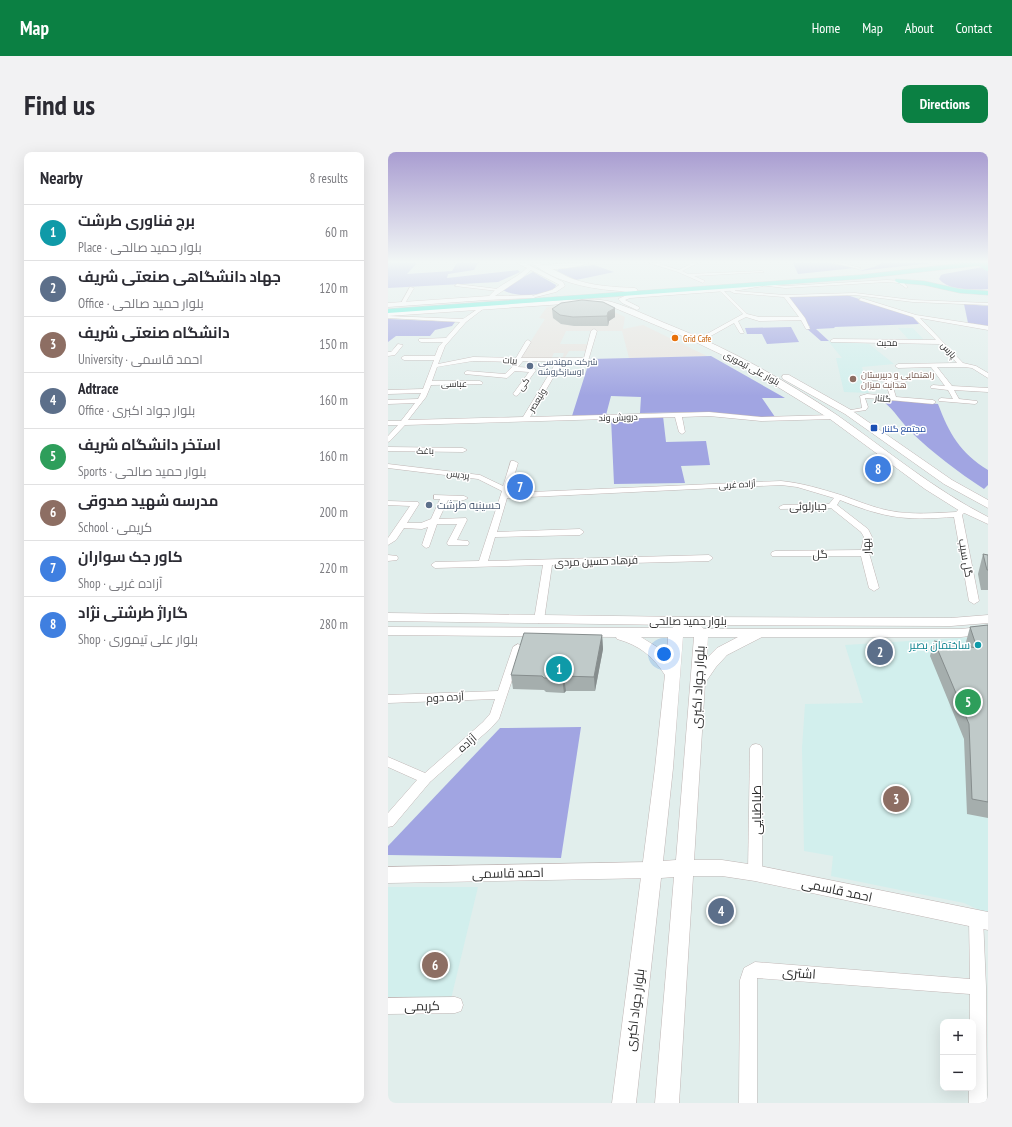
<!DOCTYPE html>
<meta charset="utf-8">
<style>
body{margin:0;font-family:"PT Sans Narrow",Cairo,sans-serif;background:#f2f2f3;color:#2b2b33}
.controls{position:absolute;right:12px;bottom:12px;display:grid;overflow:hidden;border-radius:8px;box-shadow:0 4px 16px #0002}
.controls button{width:36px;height:36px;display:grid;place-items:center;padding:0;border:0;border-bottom:1px solid #e1e1e2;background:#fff;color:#2b2b33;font:20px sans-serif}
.you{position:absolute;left:276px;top:502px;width:14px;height:14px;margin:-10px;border:3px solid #fff;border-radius:50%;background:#1a73e8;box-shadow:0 0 0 6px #1a73e833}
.badge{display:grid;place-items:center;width:26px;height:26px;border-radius:50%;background:#0b8043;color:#fff;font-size:13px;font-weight:700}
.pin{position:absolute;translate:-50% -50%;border:2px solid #fff;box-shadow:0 1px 4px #0006}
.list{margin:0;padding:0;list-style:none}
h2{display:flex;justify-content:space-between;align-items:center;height:52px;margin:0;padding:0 16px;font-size:17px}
h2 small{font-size:13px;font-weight:400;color:#7c7c81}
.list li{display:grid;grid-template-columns:26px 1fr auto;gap:12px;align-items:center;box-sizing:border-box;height:56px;padding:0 16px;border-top:1px solid #e1e1e2}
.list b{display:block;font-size:15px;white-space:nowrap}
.list p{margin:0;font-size:13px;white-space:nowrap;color:#7c7c81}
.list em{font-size:13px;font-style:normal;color:#7c7c81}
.map{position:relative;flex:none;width:600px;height:951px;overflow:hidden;border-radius:8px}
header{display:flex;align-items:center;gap:24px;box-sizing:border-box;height:56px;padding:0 20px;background:#0b8043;color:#fff}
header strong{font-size:19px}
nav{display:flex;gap:22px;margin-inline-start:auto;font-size:14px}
.intro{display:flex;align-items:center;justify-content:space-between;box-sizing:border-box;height:96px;padding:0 24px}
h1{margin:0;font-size:28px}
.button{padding:10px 18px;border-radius:8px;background:#0b8043;color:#fff;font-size:14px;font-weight:700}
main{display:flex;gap:24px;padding:0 24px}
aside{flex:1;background:#fff;border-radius:8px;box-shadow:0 4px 16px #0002}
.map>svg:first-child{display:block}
.industrial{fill:#e8e5e1}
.education{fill:#d2efed}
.green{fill:#a1a5e2}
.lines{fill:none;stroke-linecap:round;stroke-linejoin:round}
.minor-casing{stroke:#c0b6b5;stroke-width:1}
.tertiary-casing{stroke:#c0b6b5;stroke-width:1}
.secondary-casing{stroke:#c0b6b5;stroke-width:1}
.trunk-casing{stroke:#c9c9c9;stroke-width:1}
.minor{fill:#fff;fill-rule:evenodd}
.tertiary{fill:#fff;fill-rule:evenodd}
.secondary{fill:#fff;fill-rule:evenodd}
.trunk{fill:#65f0dc;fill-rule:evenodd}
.trunk-bridge-casing{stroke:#c9c9c9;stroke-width:8;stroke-linecap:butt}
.trunk-bridge{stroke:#65f0dc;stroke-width:8}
.wall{fill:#a5aead}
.shaded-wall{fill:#868d8d}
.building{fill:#c0cac9;stroke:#868d8d}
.food-dot{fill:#e8710a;stroke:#fff;stroke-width:1.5}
.service-dot{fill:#5c6f8a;stroke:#fff;stroke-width:1.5}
.education-dot{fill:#8d6e63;stroke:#fff;stroke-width:1.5}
.transit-dot{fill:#1a4fb4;stroke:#fff;stroke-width:1.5}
.culture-dot{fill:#0f9aa8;stroke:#fff;stroke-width:1.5}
.labels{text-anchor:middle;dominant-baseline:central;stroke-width:3;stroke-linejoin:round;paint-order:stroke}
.far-food-label{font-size:9px;fill:#c56008;stroke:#fff;text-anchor:start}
.far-street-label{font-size:9px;fill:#2e2e2e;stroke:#fff}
.far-service-label{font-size:9px;fill:#4e5e75;stroke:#fff;text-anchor:start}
.far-education-label{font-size:9px;fill:#785e54;stroke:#fff;text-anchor:start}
.far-transit-label{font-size:9px;fill:#164399;stroke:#fff;text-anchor:start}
.service-label{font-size:11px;fill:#4e5e75;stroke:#fff;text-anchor:start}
.street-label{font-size:11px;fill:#2e2e2e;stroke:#fff}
.culture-label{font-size:11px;fill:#0d838f;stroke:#fff;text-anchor:end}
.near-street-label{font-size:13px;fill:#2e2e2e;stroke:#fff}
</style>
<header>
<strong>Map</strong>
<nav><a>Home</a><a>Map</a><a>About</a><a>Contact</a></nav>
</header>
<div class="intro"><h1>Find us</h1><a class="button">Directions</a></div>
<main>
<aside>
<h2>Nearby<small>8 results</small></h2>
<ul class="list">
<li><span class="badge" style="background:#0f9aa8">1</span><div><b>برج فناوری طرشت</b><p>Place · بلوار حمید صالحی</p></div><em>60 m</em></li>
<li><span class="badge" style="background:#5c6f8a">2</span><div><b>جهاد دانشگاهی صنعتی شریف</b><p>Office · بلوار حمید صالحی</p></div><em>120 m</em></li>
<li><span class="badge" style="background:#8d6e63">3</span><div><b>دانشگاه صنعتی شریف</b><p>University · احمد قاسمی</p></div><em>150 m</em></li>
<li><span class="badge" style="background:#5c6f8a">4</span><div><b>Adtrace</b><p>Office · بلوار جواد اکبری</p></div><em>160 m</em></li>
<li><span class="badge" style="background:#2e9e5b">5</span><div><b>استخر دانشگاه شریف</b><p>Sports · بلوار حمید صالحی</p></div><em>160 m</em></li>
<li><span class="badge" style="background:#8d6e63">6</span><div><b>مدرسه شهید صدوقی</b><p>School · کریمی</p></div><em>200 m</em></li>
<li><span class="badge" style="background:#3f7fe0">7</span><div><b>کاور جک سواران</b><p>Shop · آزاده غربی</p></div><em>220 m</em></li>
<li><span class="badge" style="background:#3f7fe0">8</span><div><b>گاراژ طرشتی نژاد</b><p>Shop · بلوار علی تیموری</p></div><em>280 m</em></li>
</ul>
</aside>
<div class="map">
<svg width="600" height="951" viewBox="0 0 600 951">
<rect width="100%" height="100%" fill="#e1eeec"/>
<path class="industrial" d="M 200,152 L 211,153 L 237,165 L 235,177 L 255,173 L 319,204 L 241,206 L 234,179 L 178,179 L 172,192 L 202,192 L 200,199 L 181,199 L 176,207 L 174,207 L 176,201 L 166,201 L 163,207 L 131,208 L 157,167 L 151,166 L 159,155 Z"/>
<g class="education">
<path d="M 510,176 L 525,176 L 537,189 L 522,189 Z"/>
<path d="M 440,189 L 481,192 L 506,212 L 474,215 L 481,241 L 456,240 L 448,206 L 454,206 Z"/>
<path d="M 600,484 L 600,762 L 576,751 L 443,724 L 445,704 L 416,699 L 414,596 L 417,552 L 475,551 L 457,493 Z"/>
<path d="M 0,735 L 90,735 L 63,847 L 0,848 Z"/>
</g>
<g class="green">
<path d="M 0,111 L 29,111 L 19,122 L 64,119 L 69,111 L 90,111 L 86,118 L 60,122 L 59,126 L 130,118 L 132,120 L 110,130 L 0,136 Z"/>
<path d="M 405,111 L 440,111 L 467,116 L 410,122 Z"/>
<path d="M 494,111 L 543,111 L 471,119 L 486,115 Z"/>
<path d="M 206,113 L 226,120 L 188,128 L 169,119 L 171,117 Z"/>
<path d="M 595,115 L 600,119 L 600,137 C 585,138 561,139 551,127 L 553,123 L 556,122 Z"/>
<path d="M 145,120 L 168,133 L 167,136 C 153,144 129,146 115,138 L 118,134 Z"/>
<path d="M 456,142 L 525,165 L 531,172 L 446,175 L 447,176 L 428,177 L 441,189 L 433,189 L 417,175 L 422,175 L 400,144 Z"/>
<path d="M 576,152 L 600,154 L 600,174 L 580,171 Z"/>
<path d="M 0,167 L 67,170 L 64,174 L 47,178 L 42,184 L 8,184 L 0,190 Z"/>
<path d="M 403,175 L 411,190 L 379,192 L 374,182 L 359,182 L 357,176 Z"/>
<path d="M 323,204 L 397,246 L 374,246 L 387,265 L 371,266 L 321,260 L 252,261 L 253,245 L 223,244 L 218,263 L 184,264 L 202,207 Z"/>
<path d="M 508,248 L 550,252 C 561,281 572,301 600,318 L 600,333 L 596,337 C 570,320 545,301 523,280 C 513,270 507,259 496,250 Z"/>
<path d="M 275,264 L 278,290 L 318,289 L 322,313 L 293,314 L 297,331 L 226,332 L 223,266 Z"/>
<path d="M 193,575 L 173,706 L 0,703 L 0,694 L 112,576 Z"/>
</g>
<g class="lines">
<defs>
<g id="minor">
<path d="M 261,111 L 268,111 L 291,118 L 304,111 L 310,111 L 294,119 L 300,122 L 374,119 L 376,120 L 306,124 L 317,129 L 315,131 L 290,120 Z"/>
<path d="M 445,111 L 454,111 L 473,116 L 471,117 Z"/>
<path d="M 499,128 L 514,129 L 520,135 L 518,136 L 511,131 L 499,130 L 397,136 L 371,133 L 373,132 L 397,134 Z"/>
<path d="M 69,132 L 110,137 L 112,138 L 110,139 L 67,134 Z"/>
<path d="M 22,135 L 26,136 L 16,153 L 12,153 Z"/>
<path d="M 343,136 L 347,136 L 347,139 L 397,143 L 467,141 L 525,148 L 600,151 L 600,153 L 525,150 L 467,143 L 401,145 L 417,166 L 422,177 L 418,177 L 413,168 L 371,169 L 358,165 L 350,169 L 356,181 L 352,181 L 346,171 L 321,185 L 317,185 L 317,183 L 355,162 L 332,139 L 334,137 L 359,162 L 371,165 L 411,165 L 396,145 L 346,141 L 342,139 Z"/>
<path d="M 473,146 L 528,163 L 600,174 L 600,178 L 532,166 L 575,211 L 588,214 L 600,221 L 600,226 L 584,216 L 577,215 L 549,215 L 564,234 L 600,236 L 600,240 L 566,238 L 571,247 L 589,249 L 589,251 L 587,252 L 551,249 L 550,248 L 553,246 L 565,247 L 560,238 L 543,236 L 542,235 L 545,233 L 557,234 L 543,215 L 510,216 L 507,214 L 510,212 L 569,211 L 552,192 L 443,190 L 442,189 L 445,187 L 548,188 L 525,165 L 471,148 Z"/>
<path d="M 91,156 L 95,157 L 78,170 L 57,194 L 50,212 L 85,205 L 128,206 L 138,189 L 140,188 L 143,190 L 133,206 L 196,206 L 203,179 L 206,177 L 209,179 L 200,209 L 175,209 L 142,265 L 321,260 L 373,265 L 445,263 L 448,265 L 445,267 L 373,269 L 321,264 L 294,265 L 297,280 L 294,282 L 291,280 L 287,265 L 17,273 L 2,289 L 0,290 L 0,284 L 10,273 L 0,273 L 0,269 L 13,269 L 27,251 L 0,252 L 0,248 L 30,247 L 33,241 L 0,242 L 0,238 L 35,237 L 46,208 L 16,208 L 13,206 L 16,204 L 47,204 L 51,194 L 55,190 L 33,190 L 31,189 L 31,187 L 58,186 L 72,170 L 0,166 L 0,164 L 75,167 ZM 85,209 L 129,210 L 117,222 L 79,219 L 77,220 L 77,222 L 119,226 L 127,219 L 141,220 L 125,242 L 128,244 L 130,243 L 148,218 L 145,216 L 130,215 L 135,209 L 169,209 L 135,265 L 20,268 L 38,245 L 43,233 L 94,232 L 95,231 L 92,229 L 44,229 L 49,215 Z"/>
<path d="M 10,192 L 15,193 L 7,203 L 0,204 L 0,200 L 3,200 Z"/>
<path d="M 484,226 L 519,227 L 520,228 L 517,230 L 503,229 L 508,245 L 545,248 L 548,250 L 545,252 L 479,246 L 477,246 L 480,255 L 478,258 L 458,261 L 458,259 L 474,256 L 472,244 L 479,242 L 502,244 L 497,229 L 484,228 Z"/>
<path d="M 0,295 L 75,296 L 79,298 L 75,300 L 0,299 Z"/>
<path d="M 123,309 L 126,309 L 130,311 L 121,341 L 393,329 C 414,331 433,337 453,343 C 470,349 486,356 503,359 C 524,363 547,361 568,360 L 573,355 L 579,355 L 580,357 L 574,363 L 591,449 L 586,452 L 581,449 L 566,365 C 546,366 524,368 503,364 C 486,361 469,355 452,348 L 449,353 L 480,377 L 484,385 L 481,401 L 491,436 L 486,439 L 481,436 L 473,404 L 384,404 L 383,402 L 384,400 L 387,399 L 473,398 L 476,385 L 473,380 L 443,356 L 392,357 L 391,355 L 395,353 L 441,352 L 446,346 L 409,335 L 393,333 L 119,346 L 109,380 L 192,377 L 196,380 L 192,383 L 107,385 L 100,409 L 321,403 L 325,406 L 321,409 L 164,413 L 156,468 L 151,471 L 148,470 L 146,468 L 155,413 L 47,416 L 43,413 L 47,410 L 91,409 L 114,339 L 90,327 L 0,316 L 0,312 L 92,323 L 115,334 Z"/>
<path d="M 46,343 L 76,344 L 80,346 L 76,348 L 60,348 L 51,367 L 78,366 L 79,368 L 69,388 L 80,389 L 81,391 L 80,393 L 60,393 L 59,391 L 69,372 L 49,372 L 41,395 L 38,396 L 34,393 L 40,375 L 34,377 L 16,376 L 8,388 L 0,393 L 0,386 L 22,354 L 0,353 L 0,349 L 30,350 L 31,352 L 19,371 L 33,371 L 43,367 L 52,347 L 46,347 Z"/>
<path d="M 0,403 L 9,404 L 10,406 L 9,408 L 0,409 Z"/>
<path d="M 130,492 L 135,495 L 111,567 L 103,576 L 42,630 L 5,674 L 0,675 L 0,661 L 29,628 L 0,615 L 0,605 L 37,621 L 95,570 L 102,562 L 107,547 L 0,551 L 0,543 L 110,539 L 125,495 Z"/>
<path d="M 368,592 L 372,593 L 374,596 L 374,721 L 372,725 L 367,727 L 362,725 L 360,721 L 362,596 L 364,593 Z"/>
<path d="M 588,759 L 593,761 L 595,766 L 598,835 L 599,951 L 581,951 L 581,936 L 585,936 L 585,870 L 582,870 L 582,842 L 369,826 L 369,951 L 351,951 L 352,828 L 356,816 L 367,810 L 582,827 L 581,766 L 583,761 Z"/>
<path d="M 67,845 L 73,847 L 75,853 L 73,859 L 67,861 L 0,862 L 0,846 Z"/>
</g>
<g id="tertiary">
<path d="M 185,111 L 201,111 C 193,115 158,120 150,115 L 153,113 Z"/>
<path d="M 139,116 L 144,117 L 134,126 L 107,144 L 144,143 L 147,145 L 146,146 L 98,148 L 0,155 L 0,151 L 101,144 C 111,132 128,127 139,116 Z"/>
<path d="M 297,708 L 334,708 L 367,713 L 600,760 L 600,778 L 367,729 L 334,724 L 297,724 L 291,722 L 288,716 L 291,710 Z"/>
<path d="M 263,710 L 269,712 L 272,718 L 269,724 L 263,726 L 0,731 L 0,715 Z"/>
</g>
<g id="secondary">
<path d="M 129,111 L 137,111 L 175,130 L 177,134 L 168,140 L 144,146 L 144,144 L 164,138 L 171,133 L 170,132 Z"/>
<path d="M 144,111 C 158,111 172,122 185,127 C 205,134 226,135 247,136 L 250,138 C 246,141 238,140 232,139 C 203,137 168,131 144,111 Z"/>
<path d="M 373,131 L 375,132 L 375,134 L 352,138 L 242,146 L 237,148 L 251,155 L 252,156 L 249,158 L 234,151 L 230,147 L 241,142 L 352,134 Z"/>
<path d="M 176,148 C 192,148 209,146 224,150 C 244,156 264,166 284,174 C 342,197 397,228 449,263 C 499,298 545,337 600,365 L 600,372 L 572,359 L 537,337 L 442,267 L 349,210 L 299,186 L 222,154 L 176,152 L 0,164 L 0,160 Z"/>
<path d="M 395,223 L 401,223 L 463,258 L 564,328 L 600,348 L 600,356 L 556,332 L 457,262 L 395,227 L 394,225 Z"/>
<path d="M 0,461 L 298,465 L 563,466 L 600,463 L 600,471 L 563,474 L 312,473 L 316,477 L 573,477 L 600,474 L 600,482 L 573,485 L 374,485 L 339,503 L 328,515 L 317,531 L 291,951 L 267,951 L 286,725 L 273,726 L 248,951 L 224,951 L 267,616 L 277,523 C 265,504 251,493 229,487 L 228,485 L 0,483 L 0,475 L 284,476 L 287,473 L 0,469 ZM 253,485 L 280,485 L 279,504 L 269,495 ZM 295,485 L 306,485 L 288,708 L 275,709 L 285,616 ZM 320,485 L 350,485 L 329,496 L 319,506 Z"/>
</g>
<g id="trunk">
<path d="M 574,111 L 598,111 L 595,113 L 471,127 L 0,161 L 0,157 L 471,123 Z"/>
<path d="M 508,127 L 536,129 L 572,137 L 600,139 L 600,143 L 572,141 L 536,133 L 511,131 L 507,129 Z"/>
</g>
</defs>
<use href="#minor" class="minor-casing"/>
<use href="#tertiary" class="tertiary-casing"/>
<use href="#secondary" class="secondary-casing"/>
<use href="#trunk" class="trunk-casing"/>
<use href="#minor" class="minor"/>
<use href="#tertiary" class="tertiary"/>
<use href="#secondary" class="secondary"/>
<use href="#trunk" class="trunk"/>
<defs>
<path id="trunk-bridge" d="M 594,111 L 600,115"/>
</defs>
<use href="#trunk-bridge" class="trunk-bridge-casing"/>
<use href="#trunk-bridge" class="trunk-bridge"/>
</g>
<g class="wall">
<path d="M 164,157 L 227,165 L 221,169 L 220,174 L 186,174 L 173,172 L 165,166 Z"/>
<path d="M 595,402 L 600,403 L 600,438 L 593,438 L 590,422 Z"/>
<path d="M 600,473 L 600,666 L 579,662 L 576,587 L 542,504 L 546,489 L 580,495 L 578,490 L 582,475 Z"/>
<path d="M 214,483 L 215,497 L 207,539 L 178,539 L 176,541 L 158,540 L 156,538 L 125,537 L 123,523 Z"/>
</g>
<g class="shaded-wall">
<path d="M 227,156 L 227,165 L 221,169 L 220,174 L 219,164 L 220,160 Z"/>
<path d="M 214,483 L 215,497 L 207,539 L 206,525 Z"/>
<path d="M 176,524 L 178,539 L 176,541 L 174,526 Z"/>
</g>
<g class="building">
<path d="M 194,148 L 215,150 L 227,156 L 220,160 L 219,164 L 185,165 L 172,163 L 164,157 L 173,151 Z"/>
<path d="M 595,402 L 600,403 L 600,418 L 599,418 Z"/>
<path d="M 600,473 L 600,650 L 584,647 L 581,572 L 546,489 L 589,496 L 582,475 Z"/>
<path d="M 136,481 L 214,483 L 206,525 L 176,524 L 174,526 L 156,526 L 154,524 L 123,523 Z"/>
</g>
<linearGradient id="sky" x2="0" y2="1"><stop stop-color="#a99dd1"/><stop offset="0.45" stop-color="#f2f7f6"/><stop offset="1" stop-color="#f2f7f6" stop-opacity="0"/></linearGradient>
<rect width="600" height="244" fill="url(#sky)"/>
<circle class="food-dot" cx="287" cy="186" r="4"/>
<g class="service-dot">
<circle cx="142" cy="214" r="4"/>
<circle cx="41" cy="353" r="4"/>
</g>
<circle class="education-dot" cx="465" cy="227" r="4"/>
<rect class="transit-dot" x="482" y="272" width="8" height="8" rx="2"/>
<circle class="culture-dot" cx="590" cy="493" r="4"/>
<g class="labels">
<g class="far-food-label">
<text x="295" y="186">Grid Cafe</text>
</g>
<g class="far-street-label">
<text x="499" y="190">محبت</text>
<text transform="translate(561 198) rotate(49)">پارس</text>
<text transform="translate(122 208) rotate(3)">بیات</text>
<text transform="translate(364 216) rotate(28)">بلوار علی تیموری</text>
<text x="66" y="231">عباسی</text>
<text transform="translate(135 232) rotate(-54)">کی</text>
<text transform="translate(495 246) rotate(5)">گلنار</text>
<text transform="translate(149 248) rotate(-59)">ولیعصر</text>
<text transform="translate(230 265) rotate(-2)">درویش‌ وند</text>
<text x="37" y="298">باغک</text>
<text transform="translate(70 322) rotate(7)">پردیس</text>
<text transform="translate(349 332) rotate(-3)">آزاده غربی</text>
</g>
<g class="far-service-label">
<text x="150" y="209">شرکت مهندسی<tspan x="150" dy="10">ا‌وسازگروشه</tspan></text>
</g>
<g class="far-education-label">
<text x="473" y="222">راهنمایی و دبیرستان<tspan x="473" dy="10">هدایت میزان</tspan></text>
</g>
<g class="far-transit-label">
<text x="494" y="276">مجتمع گلنار</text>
</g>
<g class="service-label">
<text x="49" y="353">حسینیه طرشت</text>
</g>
<g class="street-label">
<text transform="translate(420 354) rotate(-1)">جبارلوئی</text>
<text transform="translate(478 394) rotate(-92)">بهار</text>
<text transform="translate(432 402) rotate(-1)">گل</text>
<text transform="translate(578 406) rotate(80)">گل سیب</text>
<text transform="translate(208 409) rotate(-2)">فرهاد حسین مردی</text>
<text x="300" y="469">بلوار حمید صالحی</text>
<text transform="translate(57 545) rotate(-3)">آزده دوم</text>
<text transform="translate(79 591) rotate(-41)">آزاده</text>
</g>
<g class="culture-label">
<text x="582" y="493">ساختمان بصیر</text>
</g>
<g class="near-street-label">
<text transform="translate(310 535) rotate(-87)">بلوار جواد اکبری</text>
<text transform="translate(368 658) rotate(-90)">طباطبایی</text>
<text transform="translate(120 721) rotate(-1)">احمد قاسمی</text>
<text transform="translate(449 738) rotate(12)">احمد قاسمی</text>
<text transform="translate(411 821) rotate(4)">اشتری</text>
<text transform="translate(34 854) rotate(-1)">کریمی</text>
<text transform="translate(247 858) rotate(-83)">بلوار جواد اکبری</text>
</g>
</g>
</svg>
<div class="controls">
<button>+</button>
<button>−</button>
</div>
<div class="you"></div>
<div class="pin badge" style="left:171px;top:517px;background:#0f9aa8">1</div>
<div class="pin badge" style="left:492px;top:500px;background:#5c6f8a">2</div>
<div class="pin badge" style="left:508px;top:647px;background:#8d6e63">3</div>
<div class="pin badge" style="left:333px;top:759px;background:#5c6f8a">4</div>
<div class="pin badge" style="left:580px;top:550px;background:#2e9e5b">5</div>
<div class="pin badge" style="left:47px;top:813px;background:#8d6e63">6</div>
<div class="pin badge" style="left:132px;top:335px;background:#3f7fe0">7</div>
<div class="pin badge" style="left:490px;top:317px;background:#3f7fe0">8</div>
</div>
</main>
